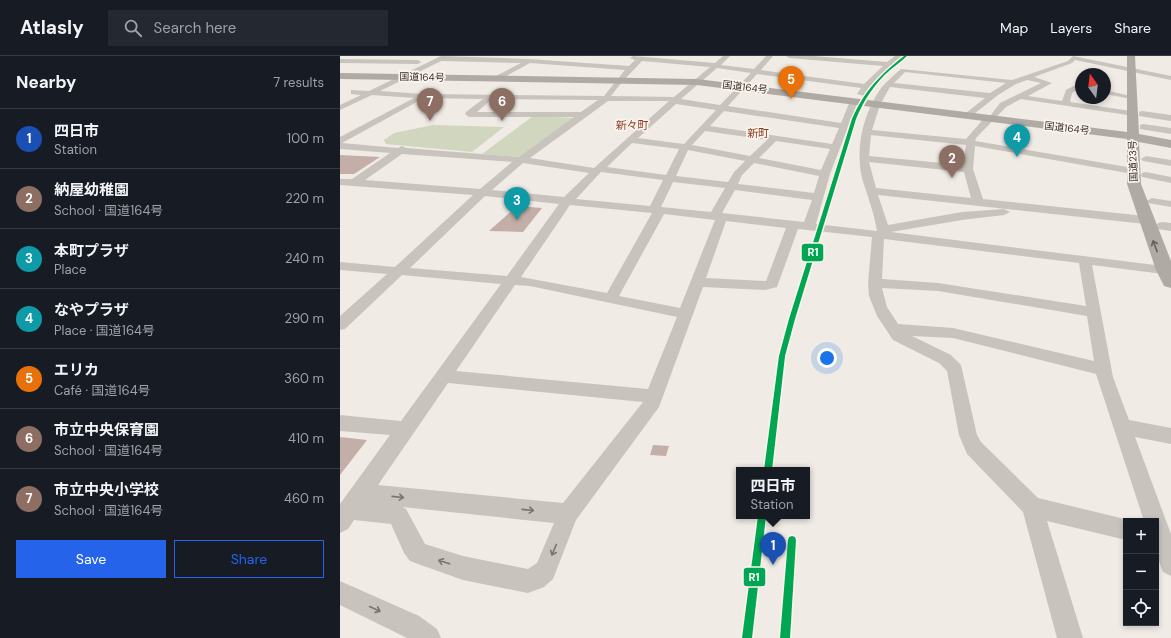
<!DOCTYPE html>
<meta charset="utf-8">
<style>
body{margin:0;font-family:"DM Sans","Noto Sans JP",sans-serif;background:#242831;color:#f1f3f6}
.controls{position:absolute;right:12px;bottom:12px;display:grid;overflow:hidden;border-radius:0px;box-shadow:0 2px 6px #0003}
.controls button{width:36px;height:36px;display:grid;place-items:center;padding:0;border:0;border-bottom:1px solid #363941;background:#171b24;color:#f1f3f6;font:20px sans-serif}
.compass{position:absolute;left:735px;top:12px;width:36px;height:36px;border-radius:50%;background:#171b24;box-shadow:0 2px 6px #0003;rotate:346deg}
.you{position:absolute;left:487px;top:302px;width:14px;height:14px;margin:-10px;border:3px solid #fff;border-radius:50%;background:#1a73e8;box-shadow:0 0 0 6px #1a73e833}
.badge{display:grid;place-items:center;width:26px;height:26px;border-radius:50%;background:#2563eb;color:#fff;font-size:13px;font-weight:700}
.pin{position:absolute;translate:-50% -33px;filter:drop-shadow(0 1px 2px #0008)}
.pin::after{content:'';position:absolute;top:21px;width:14px;height:12px;background:inherit;clip-path:polygon(0 0,100% 0,50% 100%)}
.popup{position:absolute;left:396px;top:411px;width:74px;height:52px;box-sizing:border-box;display:grid;place-content:center;border-radius:0px;background:#171b24;filter:drop-shadow(0 1px 3px #0005);font-size:13px;white-space:nowrap;color:#9ea1a6}
.popup b{font-size:15px;color:#f1f3f6}
.popup::after{content:'';position:absolute;left:50%;top:100%;margin-left:-8px;border:8px solid transparent;border-top-color:#171b24}
.list{margin:0;padding:0;list-style:none}
h2{display:flex;justify-content:space-between;align-items:center;height:52px;margin:0;padding:0 16px;font-size:17px}
h2 small{font-size:13px;font-weight:400;color:#9ea1a6}
.list li{display:grid;grid-template-columns:26px 1fr auto;gap:12px;align-items:center;box-sizing:border-box;height:60px;padding:0 16px;border-top:1px solid #363941}
.list b{display:block;font-size:15px;white-space:nowrap}
.list p{margin:0;font-size:13px;white-space:nowrap;color:#9ea1a6}
.list em{font-size:13px;font-style:normal;color:#9ea1a6}
.actions{display:flex;gap:8px;padding:12px 16px}
.actions a{flex:1;padding:9px 0;border:1px solid #2563eb;border-radius:0px;text-align:center;font-size:14px;color:#2563eb}
.actions .main{background:#2563eb;color:#fff}
.icon{flex:none;width:22px;height:22px;fill:none;stroke:currentColor;stroke-width:2;stroke-linecap:round;stroke-linejoin:round}
.map{position:relative;flex:none;width:831px;height:582px;overflow:hidden}
header{display:flex;align-items:center;gap:24px;box-sizing:border-box;height:56px;padding:0 20px;background:#171b24;border-bottom:1px solid #363941}
header strong{font-size:19px}
nav{display:flex;gap:22px;margin-inline-start:auto;font-size:14px}
.search{width:280px;height:36px;background:#242831;display:flex;align-items:center;gap:10px;box-sizing:border-box;padding:0 14px;border-radius:0px;color:#9ea1a6;font-size:15px}
main{display:flex}
aside{flex:1;background:#171b24}
.map>svg:first-child{display:block}
.green{fill:#d1d6bf}
.building{fill:#c3afa7}
.lines{fill:none;stroke-linecap:round;stroke-linejoin:round}
.minor{fill:#c9c3be;fill-rule:evenodd}
.highway{fill:#afaaa4;fill-rule:evenodd}
.rail-1-casing{stroke:#fbf5ee;stroke-width:3}
.rail-1{fill:#00a651;fill-rule:evenodd}
.oneway{stroke:#69615b}
.oneway2{stroke:#7b726d}
.labels{text-anchor:middle;dominant-baseline:central;stroke-width:3.5;stroke-linejoin:round;paint-order:stroke}
.far-street-label{font-size:10px;fill:#3b302b;stroke:#fbf5ee}
.far-neighbourhood-label{font-size:11px;fill:#8c3b22;stroke:#fbf5ee}
.line-badge{stroke:#fbf5ee;stroke-width:1.5}
.badge-label{font-size:11px;text-anchor:middle;font-weight:bold;fill:#fff}
</style>
<header>
<strong>Atlasly</strong>
<div class="search"><svg class="icon" aria-label="search" viewBox="0 0 24 24"><circle cx="10" cy="10" r="6"/><path d="M15 15l6 6"/></svg>Search here</div>
<nav><a>Map</a><a>Layers</a><a>Share</a></nav>
</header>
<main>
<aside>
<h2>Nearby<small>7 results</small></h2>
<ul class="list">
<li><span class="badge" style="background:#1a4fb4">1</span><div><b>四日市</b><p>Station</p></div><em>100 m</em></li>
<li><span class="badge" style="background:#8d6e63">2</span><div><b>納屋幼稚園</b><p>School · 国道164号</p></div><em>220 m</em></li>
<li><span class="badge" style="background:#0f9aa8">3</span><div><b>本町プラザ</b><p>Place</p></div><em>240 m</em></li>
<li><span class="badge" style="background:#0f9aa8">4</span><div><b>なやプラザ</b><p>Place · 国道164号</p></div><em>290 m</em></li>
<li><span class="badge" style="background:#e8710a">5</span><div><b>エリカ</b><p>Café · 国道164号</p></div><em>360 m</em></li>
<li><span class="badge" style="background:#8d6e63">6</span><div><b>市立中央保育園</b><p>School · 国道164号</p></div><em>410 m</em></li>
<li><span class="badge" style="background:#8d6e63">7</span><div><b>市立中央小学校</b><p>School · 国道164号</p></div><em>460 m</em></li>
</ul>
<div class="actions"><a class="main">Save</a><a>Share</a></div>
</aside>
<div class="map">
<svg width="831" height="582" viewBox="0 0 831 582">
<rect width="100%" height="100%" fill="#f0ebe5"/>
<g class="green">
<path d="M 193,60 L 235,62 L 181,101 L 142,98 Z"/>
<path d="M 93,69 L 164,71 L 132,96 L 46,88 L 44,84 L 54,77 Z"/>
</g>
<g class="building">
<path d="M 0,99 L 40,101 L 14,118 L 0,118 Z"/>
<path d="M 177,150 L 202,152 L 183,176 L 149,175 Z"/>
<path d="M 0,381 L 27,384 L 0,419 Z"/>
<path d="M 313,389 L 329,390 L 326,400 L 310,399 Z"/>
</g>
<g class="lines">
<g class="minor">
<path d="M 101,0 L 189,3 L 289,10 L 295,4 L 290,2 L 293,0 L 375,7 L 383,0 L 390,0 L 381,9 L 414,13 L 426,0 L 433,0 L 421,14 L 524,28 L 543,10 L 449,2 L 446,0 L 473,0 L 547,6 L 555,0 L 562,0 L 536,24 L 524,40 L 517,38 L 521,32 L 417,18 L 388,50 L 501,67 L 510,45 L 517,43 L 518,45 L 490,118 L 476,168 L 537,175 C 534,156 527,139 522,122 C 515,92 523,58 541,32 C 547,25 554,19 561,13 L 672,24 L 728,5 L 733,0 L 831,20 L 831,24 L 735,4 L 732,7 L 694,21 L 712,27 L 688,40 L 722,45 L 726,34 L 741,26 L 741,31 L 732,37 L 730,46 L 791,55 L 794,56 L 794,60 L 681,43 L 666,51 L 636,82 L 635,85 L 793,112 L 798,115 L 793,118 L 635,90 L 633,113 L 643,143 L 805,160 L 809,161 L 811,164 L 809,167 L 805,168 L 538,139 L 548,169 L 622,156 L 664,153 L 670,156 L 664,159 L 622,164 L 551,176 L 831,211 L 831,219 L 752,209 L 773,321 L 789,364 L 831,372 L 831,388 L 795,381 L 831,478 L 831,520 L 823,516 C 815,497 816,485 816,465 L 804,465 L 756,318 L 613,282 L 572,280 L 611,299 L 621,309 L 637,379 L 641,386 L 698,442 L 793,465 L 786,465 L 786,484 L 707,465 L 743,582 L 717,582 L 683,456 L 627,398 L 619,379 L 607,315 L 599,307 L 553,284 L 537,260 L 529,240 L 528,227 L 532,181 L 458,173 L 437,231 L 425,234 L 363,231 L 319,351 L 236,464 L 213,523 L 204,531 L 188,537 L 123,524 L 78,508 L 70,505 L 64,497 L 51,468 L 14,464 L 8,473 L 0,477 L 0,448 L 50,379 L 0,375 L 0,359 L 61,365 L 161,228 L 62,219 L 5,273 L 0,274 L 0,260 L 47,218 L 0,214 L 0,206 L 55,211 L 133,139 L 0,129 L 0,123 L 12,123 L 50,97 L 0,93 L 0,81 L 74,42 L 32,39 L 0,54 L 0,49 L 21,39 L 11,38 L 11,34 L 29,35 ZM 101,5 L 181,7 L 154,21 L 153,23 L 157,25 L 190,7 L 285,14 L 264,40 L 83,38 L 40,35 ZM 302,5 L 370,11 L 334,41 L 271,40 L 282,26 ZM 377,12 L 411,17 L 380,49 L 341,43 ZM 565,16 L 666,27 L 650,37 L 554,27 ZM 687,24 L 701,27 L 660,47 L 650,60 L 646,60 L 626,83 L 532,74 L 540,49 L 550,31 L 645,42 L 626,57 L 625,59 L 629,62 L 658,39 L 676,28 ZM 84,42 L 143,43 L 126,56 L 125,58 L 129,61 L 234,61 L 179,101 L 66,92 L 62,90 L 58,92 L 2,87 ZM 152,43 L 258,44 L 241,56 L 137,56 ZM 268,45 L 329,45 L 254,112 L 190,102 ZM 336,48 L 376,54 L 344,88 L 298,82 ZM 384,55 L 499,72 L 492,88 L 370,70 ZM 365,75 L 427,84 L 410,100 L 352,89 ZM 531,79 L 626,89 L 623,109 L 529,100 ZM 436,85 L 490,93 L 481,114 L 419,102 ZM 292,87 L 339,93 L 326,119 L 267,111 ZM 348,94 L 405,105 L 394,116 L 388,126 L 336,120 ZM 62,98 L 172,106 L 140,133 L 25,124 ZM 529,106 L 624,116 L 631,142 L 536,132 ZM 183,107 L 249,117 L 224,141 L 152,134 ZM 414,107 L 479,120 L 474,137 L 398,128 L 402,119 ZM 261,116 L 323,124 L 310,150 L 236,143 ZM 333,126 L 385,132 L 371,156 L 321,151 ZM 395,134 L 472,144 L 464,166 L 382,157 ZM 145,140 L 219,148 L 167,220 L 70,212 ZM 230,149 L 312,157 L 267,237 L 181,221 ZM 324,158 L 375,164 L 340,252 L 279,240 ZM 386,165 L 446,172 L 426,225 L 366,222 ZM 544,183 L 739,207 L 746,250 L 598,227 L 542,223 ZM 175,229 L 190,230 L 337,261 L 308,333 L 116,315 ZM 542,232 L 598,235 L 747,260 L 754,305 L 613,272 L 558,268 L 547,251 ZM 108,327 L 303,346 L 223,447 L 38,429 ZM 62,451 L 214,467 L 197,507 L 188,513 L 123,500 L 85,488 L 66,453 Z"/>
<path d="M 0,3 L 78,4 L 81,6 L 78,8 L 0,7 Z"/>
<path d="M 765,34 L 795,41 L 791,43 L 765,38 Z"/>
<path d="M 802,55 L 831,59 L 831,65 L 799,60 L 799,56 Z"/>
<path d="M 803,68 L 831,72 L 831,78 L 800,73 L 800,69 Z"/>
<path d="M 806,100 L 831,104 L 831,110 L 803,105 L 801,103 Z"/>
<path d="M 806,116 L 831,121 L 831,127 L 802,121 L 801,119 L 802,117 Z"/>
<path d="M 812,142 L 831,145 L 831,151 L 808,147 L 806,145 Z"/>
<path d="M 822,166 L 831,167 L 831,175 L 818,173 L 816,170 L 818,167 Z"/>
<path d="M 0,525 L 79,560 L 97,573 L 101,582 L 67,582 L 0,549 Z"/>
</g>
<path class="highway" d="M 787,0 L 795,0 L 799,78 L 831,84 L 831,92 L 799,86 L 801,128 L 831,205 L 831,232 L 824,230 L 816,214 L 787,128 L 787,83 L 357,29 L 0,23 L 0,17 L 357,23 L 787,76 Z"/>
<defs>
<g id="rail-1">
<path d="M 564,0 L 567,0 C 562,5 556,9 550,14 C 534,28 524,44 516,63 L 455,263 L 445,300 L 432,414 L 424,414 L 439,300 L 449,263 L 512,63 C 525,34 540,19 564,0 Z"/>
<path d="M 418,460 L 426,460 L 412,582 L 402,582 Z"/>
<path d="M 452,480 L 455,481 L 456,484 L 450,582 L 440,582 L 448,484 L 449,481 Z"/>
</g>
</defs>
<use href="#rail-1" class="rail-1-casing"/>
<use href="#rail-1" class="rail-1"/>
</g>
<defs><path id="oneway-shaft" d="M-6 0H5M1.5-3L5.5 0L1.5 3" fill="none" stroke-width="1.6" stroke-linecap="round" stroke-linejoin="round"/></defs>
<use class="oneway" href="#oneway-shaft" transform="translate(815 190) rotate(-111)"/>
<g class="oneway2">
<use href="#oneway-shaft" transform="translate(58 441) rotate(6)"/>
<use href="#oneway-shaft" transform="translate(188 454) rotate(6)"/>
<use href="#oneway-shaft" transform="translate(214 494) rotate(112)"/>
<use href="#oneway-shaft" transform="translate(104 506) rotate(-162)"/>
<use href="#oneway-shaft" transform="translate(35 553) rotate(25)"/>
</g>
<g class="labels">
<g class="far-street-label">
<text transform="translate(82 21) rotate(1)">国道164号</text>
<text transform="translate(405 31) rotate(7)">国道164号</text>
<text transform="translate(727 72) rotate(7)">国道164号</text>
<text transform="translate(793 105) rotate(-92)">国道23号</text>
</g>
<g class="far-neighbourhood-label">
<text x="292" y="69">新々町</text>
<text x="418" y="77">新町</text>
</g>
</g>
<g class="line-badge">
<rect x="461" y="187" width="23" height="19" rx="4" fill="#00a651"/>
<rect x="403" y="511" width="23" height="20" rx="4" fill="#00a651"/>
</g>
<g class="badge-label">
<text x="473" y="200">R1</text>
<text x="414" y="525">R1</text>
</g>
</svg>
<div class="controls">
<button>+</button>
<button>−</button>
<button><svg class="icon" aria-label="locate" viewBox="0 0 24 24"><circle cx="12" cy="12" r="6"/><path d="M12 2v4M12 18v4M2 12h4M18 12h4"/></svg></button>
</div>
<svg class="compass" viewBox="-18 -18 36 36"><path d="M0-13l5 13h-10z" fill="#e53935"/><path d="M0 13l5-13h-10z" fill="#9ea1a6"/></svg>
<div class="you"></div>
<div class="pin badge" style="left:433px;top:509px;background:#1a4fb4">1</div>
<div class="popup"><b>四日市</b>Station</div>
<div class="pin badge" style="left:612px;top:122px;background:#8d6e63">2</div>
<div class="pin badge" style="left:177px;top:164px;background:#0f9aa8">3</div>
<div class="pin badge" style="left:677px;top:101px;background:#0f9aa8">4</div>
<div class="pin badge" style="left:451px;top:43px;background:#e8710a">5</div>
<div class="pin badge" style="left:162px;top:65px;background:#8d6e63">6</div>
<div class="pin badge" style="left:90px;top:65px;background:#8d6e63">7</div>
</div>
</main>
